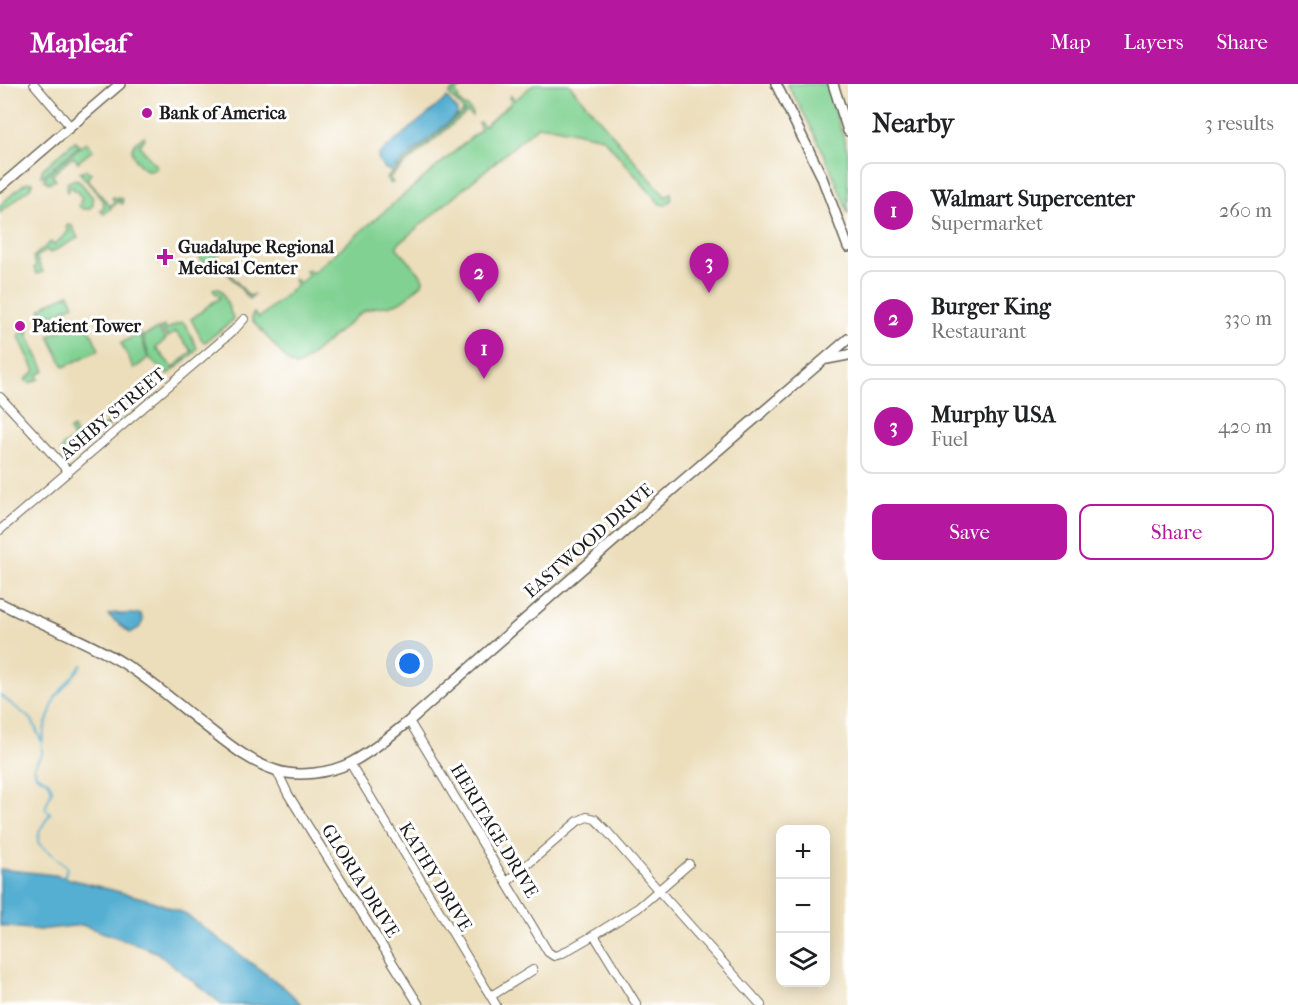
<!DOCTYPE html>
<meta charset="utf-8">
<style>
body{margin:0;font-family:"IM FELL French Canon",serif;background:#f2f2f2;color:#202124}
.controls{position:absolute;right:18px;bottom:18px;display:grid;overflow:hidden;border-radius:12px;box-shadow:0 3px 15px #0003}
.controls button{width:54px;height:54px;display:grid;place-items:center;padding:0;border:0;border-bottom:2px solid #e0e0e0;background:#fff;color:#202124;font:30px sans-serif}
.you{position:absolute;left:410px;top:580px;width:21px;height:21px;margin:-15px;border:4px solid #fff;border-radius:50%;background:#1a73e8;box-shadow:0 0 0 9px #1a73e833}
.badge{display:grid;place-items:center;width:39px;height:39px;border-radius:50%;background:#b5179e;color:#fff;font-size:20px;font-weight:700}
.pin{position:absolute;translate:-50% -50px;filter:drop-shadow(0 2px 3px #0008)}
.pin::after{content:'';position:absolute;top:32px;width:21px;height:18px;background:inherit;clip-path:polygon(0 0,100% 0,50% 100%)}
.list{margin:0;padding:0;list-style:none}
h2{display:flex;justify-content:space-between;align-items:center;height:78px;margin:0;padding:0 24px;font-size:26px}
h2 small{font-size:20px;font-weight:400;color:#757577}
.list li{display:grid;grid-template-columns:39px 1fr auto;gap:18px;align-items:center;box-sizing:border-box;height:96px;margin:0 12px 12px;padding:0 12px;border:2px solid #e0e0e0;border-radius:12px}
.list b{display:block;font-size:22px;white-space:nowrap}
.list p{margin:0;font-size:20px;white-space:nowrap;color:#757577}
.list em{font-size:20px;font-style:normal;color:#757577}
.actions{display:flex;gap:12px;padding:18px 24px}
.actions a{flex:1;padding:14px 0;border:2px solid #b5179e;border-radius:12px;text-align:center;font-size:21px;color:#b5179e}
.actions .main{background:#b5179e;color:#fff}
.icon{flex:none;width:33px;height:33px;fill:none;stroke:currentColor;stroke-width:2;stroke-linecap:round;stroke-linejoin:round}
.map{position:relative;flex:none;width:848px;height:921px;overflow:hidden}
header{display:flex;align-items:center;gap:36px;box-sizing:border-box;height:84px;padding:0 30px;background:#b5179e;color:#fff}
header strong{font-size:28px}
nav{display:flex;gap:33px;margin-inline-start:auto;font-size:21px}
main{display:flex}
aside{flex:1;background:#fff}
.map>svg:first-child{display:block}
.green{fill:#80d192;stroke:#4e7657;stroke-width:1.5}
.water{fill:#54afd2;stroke:#386677;stroke-width:1.5}
.lines{fill:none;stroke-linecap:round;stroke-linejoin:round}
.stream{stroke:#54afd2;stroke-width:2}
.minor-casing{stroke:#656054;stroke-width:10}
.major-casing{stroke:#656054;stroke-width:12}
.minor{stroke:#fff;stroke-width:8}
.major{stroke:#fff;stroke-width:9}
.poi-dot{fill:#b5179e;stroke:#fff;stroke-width:2}
.labels{text-anchor:middle;dominant-baseline:central;stroke-width:6;stroke-linejoin:round;paint-order:stroke}
.poi-label{font-size:18px;font-weight:bold;fill:#1c1c1c;stroke:#fff;text-anchor:start}
.street-label{font-size:18px;fill:#1c1c1c;stroke:#fff}
</style>
<header>
<strong>Mapleaf</strong>
<nav><a>Map</a><a>Layers</a><a>Share</a></nav>
</header>
<main>
<div class="map">
<svg width="848" height="921" viewBox="0 0 848 921">
<rect width="100%" height="100%" fill="#fff"/>
<filter id="ink" filterUnits="userSpaceOnUse"><feTurbulence type="fractalNoise" baseFrequency=".0167" numOctaves="2"/><feDisplacementMap in="SourceGraphic" scale="12" xChannelSelector="R" yChannelSelector="G"/><feConvolveMatrix kernelMatrix="1 2 1 2 8 2 1 2 1" color-interpolation-filters="sRGB"/></filter>
<filter id="wash" filterUnits="userSpaceOnUse"><feTurbulence type="fractalNoise" baseFrequency=".008" numOctaves="4" result="noise"/><feDisplacementMap in="SourceGraphic" scale="24" xChannelSelector="R" yChannelSelector="G"/><feGaussianBlur stdDeviation="1.35" result="paint"/><feColorMatrix in="noise" values="0 0 0 0 0 0 0 0 0 0 0 0 0 0 0 0 0 1.4 0 .05"/><feComposite in="paint" operator="in"/></filter>
<g filter="url(#wash)">
<rect width="100%" height="100%" fill="#ecdebb"/>
<g class="green">
<path d="M 460,0 L 465,0 L 455,9 L 459,13 L 458,16 L 464,22 L 467,23 L 472,28 L 472,32 L 467,28 L 389,94 L 393,98 L 391,100 L 386,94 L 464,27 L 449,10 Z"/>
<path d="M 534,0 L 569,0 L 666,113 L 671,109 L 672,115 L 666,121 L 660,120 L 603,54 L 546,42 L 538,42 L 397,161 L 397,164 L 421,191 L 423,196 L 422,200 C 413,207 405,217 395,220 C 382,224 376,221 362,228 L 301,280 L 296,282 L 290,279 L 252,236 L 252,231 L 254,229 L 259,234 L 297,201 L 294,197 L 295,195 L 300,199 L 309,191 L 305,186 L 308,185 L 312,189 L 481,45 L 478,39 L 480,38 L 484,42 L 512,18 L 509,13 L 511,12 L 515,16 Z"/>
<path d="M 787,0 L 827,0 L 848,68 L 848,130 C 834,88 810,38 787,0 Z"/>
<path d="M 144,52 L 145,55 L 139,61 L 157,83 C 154,85 152,87 148,86 C 140,84 129,70 133,62 C 135,58 141,55 144,52 Z"/>
<path d="M 75,57 L 79,62 L 43,92 L 41,91 L 43,84 L 47,82 L 47,81 Z"/>
<path d="M 86,58 L 93,66 L 78,78 L 73,73 L 52,91 L 56,96 L 49,99 L 44,96 L 45,93 Z"/>
<path d="M 86,86 L 91,89 L 87,95 L 110,122 L 115,118 L 112,114 L 113,113 L 123,115 L 122,120 L 118,116 L 118,118 L 104,130 L 100,126 L 104,123 L 103,117 L 80,89 Z"/>
<path d="M 76,95 L 81,99 L 93,114 L 93,121 L 89,125 L 83,125 L 79,122 L 82,113 L 79,112 L 79,109 L 73,105 L 74,103 L 70,102 L 67,108 L 66,106 L 68,98 Z"/>
<path d="M 29,98 L 33,98 L 33,100 L 31,100 L 31,103 L 0,129 L 0,121 L 24,100 Z"/>
<path d="M 68,141 L 72,142 L 78,154 L 50,169 L 48,166 L 36,173 L 43,188 L 37,190 L 34,184 L 36,182 L 33,173 L 51,158 L 54,161 L 69,147 L 66,143 Z"/>
<path d="M 202,166 L 208,168 L 219,167 L 219,169 L 215,173 L 225,184 L 229,181 L 231,182 L 227,187 L 249,212 L 255,210 L 249,215 L 217,176 L 202,178 L 197,167 Z"/>
<path d="M 217,204 L 222,207 L 233,234 L 231,238 L 205,258 L 202,256 L 191,235 C 201,229 208,220 219,215 L 220,213 L 215,209 L 213,205 Z"/>
<path d="M 69,210 L 74,221 L 45,235 L 40,226 L 49,219 Z"/>
<path d="M 85,235 L 99,266 L 64,283 L 49,252 Z"/>
<path d="M 181,238 L 186,241 L 197,264 L 195,268 L 170,289 L 166,290 L 149,273 L 143,252 L 158,245 L 166,255 L 156,264 L 173,284 L 192,267 L 176,248 L 168,253 L 160,244 L 164,242 L 166,246 Z"/>
<path d="M 28,246 L 29,248 L 27,249 L 45,287 L 37,291 L 39,295 L 30,299 L 25,296 L 35,287 L 18,251 Z"/>
<path d="M 140,249 L 148,274 L 134,285 L 121,259 Z"/>
<path d="M 112,323 L 113,325 L 116,323 L 120,329 L 118,327 L 117,328 L 119,330 L 120,329 L 119,333 L 85,362 L 83,361 L 80,353 L 110,339 L 105,328 Z"/>
<path d="M 73,344 L 81,362 L 81,366 C 76,371 71,377 63,372 L 61,366 L 64,361 L 74,356 L 69,346 Z"/>
</g>
<g class="water">
<path d="M 447,14 L 457,26 L 457,31 L 391,87 C 384,86 378,78 378,71 Z"/>
<path d="M 115,529 L 119,530 L 141,530 L 143,537 L 139,544 L 130,549 L 108,531 Z"/>
<path d="M 0,785 L 55,791 L 150,816 L 184,829 L 286,905 L 302,921 L 223,921 L 156,868 L 133,859 L 82,841 L 39,846 L 0,842 Z"/>
</g>
<g class="lines">
<g class="stream">
<path d="M 0,611 L 32,636 L 41,656"/>
<path d="M 64,795 L 67,783 L 38,759 C 38,743 44,742 50,729 L 45,724 L 52,706 L 49,698 L 36,691 L 34,682 L 42,670 L 42,658 L 45,643 L 55,614 L 82,581"/>
</g>
</g>
</g>
<g filter="url(#ink)">
<g class="lines">
<defs>
<g id="minor">
<path d="M 34,0 L 70,42"/>
<path d="M 0,313 L 68,387"/>
<path d="M 0,446 L 234,246 L 244,235"/>
<path d="M 409,637 L 548,868 L 554,872 L 561,870 L 594,851 L 638,824 L 689,780"/>
<path d="M 350,679 L 496,921"/>
<path d="M 277,687 L 288,710 L 419,921"/>
<path d="M 507,798 L 578,737 L 587,733 L 595,735 L 605,745 L 659,807 L 761,921"/>
<path d="M 594,851 L 637,921"/>
<path d="M 491,912 L 533,886"/>
</g>
<g id="major">
<path d="M 776,0 L 821,91 L 848,163"/>
<path d="M 833,0 L 848,47"/>
<path d="M 0,103 L 120,0"/>
<path d="M 827,275 L 848,271"/>
<path d="M 0,519 C 40,540 84,555 123,579 C 155,599 183,625 213,648 C 232,663 251,678 275,686 C 297,694 330,689 350,679 C 372,668 391,651 409,637 L 680,399 L 848,255"/>
</g>
</defs>
<use href="#minor" class="minor-casing"/>
<use href="#major" class="major-casing"/>
<use href="#minor" class="minor"/>
<use href="#major" class="major"/>
</g>
</g>
<g class="poi-dot">
<circle cx="147" cy="29" r="6"/>
<path d="M162 164h6v6h6v6h-6v6h-6v-6h-6v-6h6z"/>
<circle cx="20" cy="242" r="6"/>
</g>
<g class="labels">
<g class="poi-label">
<text x="159" y="29">Bank of America</text>
<text x="178" y="163">Guadalupe Regional<tspan x="178" dy="21">Medical Center</tspan></text>
<text x="32" y="242">Patient Tower</text>
</g>
<g class="street-label">
<text transform="translate(113 330) rotate(-40)">ASHBY STREET</text>
<text transform="translate(589 457) rotate(-41)">EASTWOOD DRIVE</text>
<text transform="translate(494 747) rotate(59)">HERITAGE DRIVE</text>
<text transform="translate(435 793) rotate(59)">KATHY DRIVE</text>
<text transform="translate(360 797) rotate(58)">GLORIA DRIVE</text>
</g>
</g>
</svg>
<div class="controls">
<button>+</button>
<button>−</button>
<button><svg class="icon" aria-label="layers" viewBox="0 0 24 24"><path d="M12 4l9 5-9 5-9-5zM3 14l9 5 9-5"/></svg></button>
</div>
<div class="you"></div>
<div class="pin badge" style="left:484px;top:295px">1</div>
<div class="pin badge" style="left:479px;top:219px">2</div>
<div class="pin badge" style="left:709px;top:209px">3</div>
</div>
<aside>
<h2>Nearby<small>3 results</small></h2>
<ul class="list">
<li><span class="badge">1</span><div><b>Walmart Supercenter</b><p>Supermarket</p></div><em>260 m</em></li>
<li><span class="badge">2</span><div><b>Burger King</b><p>Restaurant</p></div><em>330 m</em></li>
<li><span class="badge">3</span><div><b>Murphy USA</b><p>Fuel</p></div><em>420 m</em></li>
</ul>
<div class="actions"><a class="main">Save</a><a>Share</a></div>
</aside>
</main>
